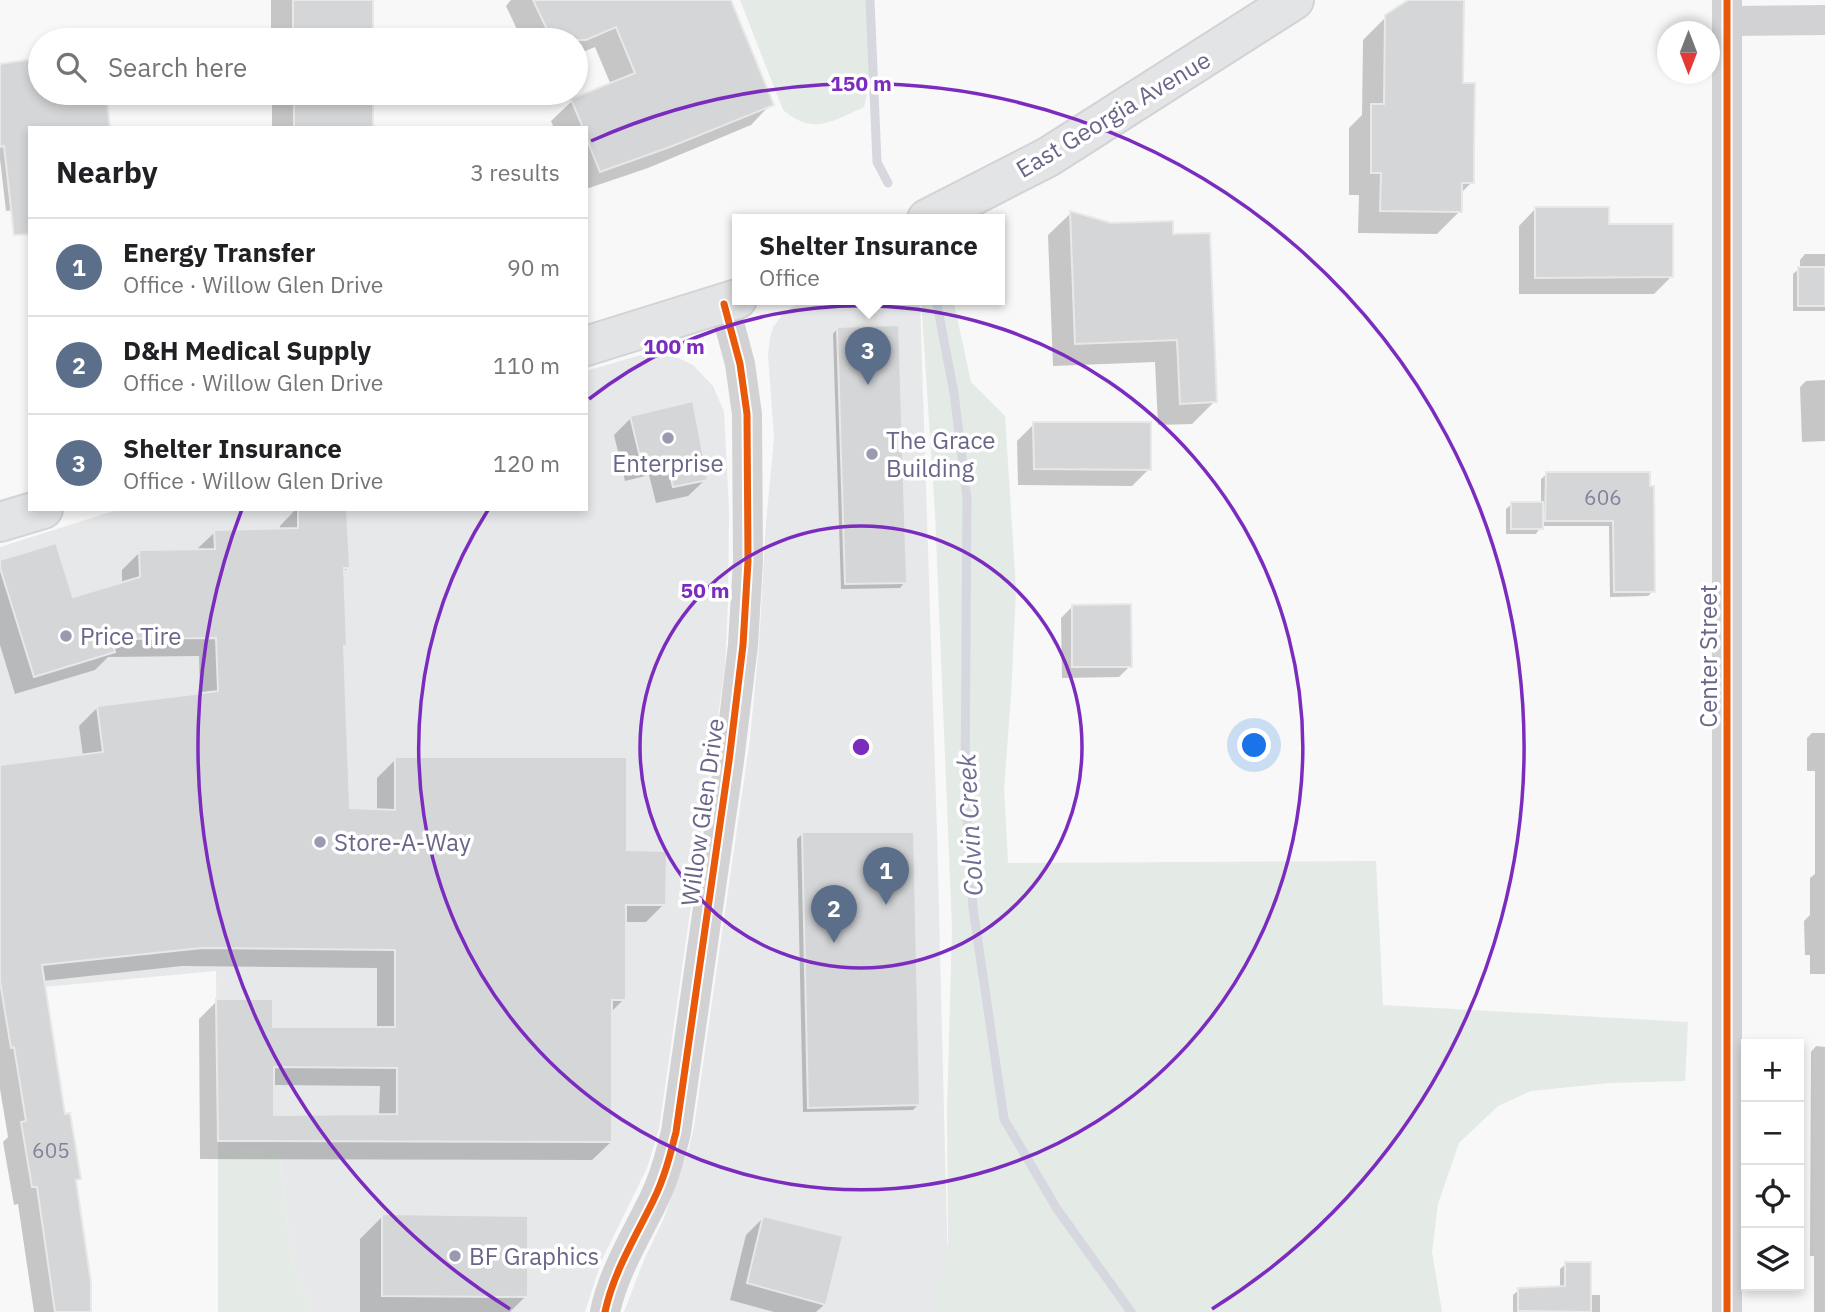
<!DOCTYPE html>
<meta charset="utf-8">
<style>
body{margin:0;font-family:"IBM Plex Sans",sans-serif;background:#f6f6f6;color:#202124}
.controls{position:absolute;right:21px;bottom:21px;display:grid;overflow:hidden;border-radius:0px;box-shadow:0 4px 10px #0003}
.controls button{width:63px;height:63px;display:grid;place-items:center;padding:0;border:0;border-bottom:2px solid #e0e0e0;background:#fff;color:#202124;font:35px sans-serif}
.compass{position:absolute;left:1657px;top:21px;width:63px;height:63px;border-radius:50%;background:#fff;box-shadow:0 4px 10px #0003;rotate:180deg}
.you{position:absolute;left:1255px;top:746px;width:24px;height:24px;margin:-18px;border:5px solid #fff;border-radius:50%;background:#1a73e8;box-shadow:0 0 0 10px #1a73e833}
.badge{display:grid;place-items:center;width:46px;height:46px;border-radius:50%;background:#d93025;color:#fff;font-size:23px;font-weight:700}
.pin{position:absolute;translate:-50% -58px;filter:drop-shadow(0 2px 4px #0008)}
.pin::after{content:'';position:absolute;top:37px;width:24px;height:21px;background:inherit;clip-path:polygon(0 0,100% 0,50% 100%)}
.popup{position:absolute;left:732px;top:214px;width:273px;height:91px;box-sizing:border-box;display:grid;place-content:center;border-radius:0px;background:#fff;filter:drop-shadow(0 2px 5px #0005);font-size:23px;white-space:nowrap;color:#757577}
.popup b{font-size:26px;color:#202124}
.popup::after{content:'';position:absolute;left:50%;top:100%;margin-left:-14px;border:14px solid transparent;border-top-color:#fff}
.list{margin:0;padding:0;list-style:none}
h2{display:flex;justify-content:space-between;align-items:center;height:91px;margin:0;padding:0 28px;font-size:30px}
h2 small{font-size:23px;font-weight:400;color:#757577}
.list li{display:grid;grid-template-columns:46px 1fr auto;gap:21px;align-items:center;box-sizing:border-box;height:98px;padding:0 28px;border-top:2px solid #e0e0e0}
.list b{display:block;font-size:26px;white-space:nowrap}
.list p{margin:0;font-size:23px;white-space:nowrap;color:#757577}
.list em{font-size:23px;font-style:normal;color:#757577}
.icon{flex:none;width:38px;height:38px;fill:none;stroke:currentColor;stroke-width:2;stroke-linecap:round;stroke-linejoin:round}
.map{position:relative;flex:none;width:1825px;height:1312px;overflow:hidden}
.search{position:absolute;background:#fff;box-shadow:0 4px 10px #0003;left:28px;top:28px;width:560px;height:77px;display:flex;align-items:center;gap:18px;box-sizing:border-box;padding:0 24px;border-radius:38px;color:#757577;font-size:26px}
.panel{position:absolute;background:#fff;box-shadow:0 4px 10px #0003;left:28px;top:126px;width:560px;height:385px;border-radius:0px}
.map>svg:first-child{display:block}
.built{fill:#e7e8ea}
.green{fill:#e4eae6}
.shadow{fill:#0003;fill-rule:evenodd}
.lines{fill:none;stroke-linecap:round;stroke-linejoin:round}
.stream{stroke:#d7d8df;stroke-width:9}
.building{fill:#d5d6d8;stroke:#e7e8e7;stroke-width:2;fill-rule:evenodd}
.primary-casing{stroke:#d3d3d5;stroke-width:42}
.street{stroke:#d2d2d4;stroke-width:30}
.primary{stroke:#e3e4e5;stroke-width:38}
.cycleway-casing{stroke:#fff;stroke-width:11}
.cycleway{stroke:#e8590c;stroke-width:7}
.ring{fill:none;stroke:#7b2cbf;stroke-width:3.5}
.poi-dot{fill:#9b99b0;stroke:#fff;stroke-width:2.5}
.labels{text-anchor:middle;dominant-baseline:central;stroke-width:7;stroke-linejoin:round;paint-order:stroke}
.number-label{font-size:21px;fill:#85829d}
.street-label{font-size:24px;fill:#6a6689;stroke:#fff}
.poi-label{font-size:24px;fill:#6a6689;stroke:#fff;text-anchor:start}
.water-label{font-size:26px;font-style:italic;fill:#6c6f93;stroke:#fff}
.centre{fill:#7b2cbf;stroke:#fff;stroke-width:3.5}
.ring-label{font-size:21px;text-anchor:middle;font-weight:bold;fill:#7b2cbf;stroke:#fff;stroke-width:7;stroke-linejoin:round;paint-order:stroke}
</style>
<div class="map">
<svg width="1825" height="1312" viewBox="0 0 1825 1312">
<rect width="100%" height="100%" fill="#f7f8f7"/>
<g class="built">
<path d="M 808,299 L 920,299 L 937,832 L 949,1312 L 624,1312 L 644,1260 L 664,1218 L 689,1148 L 694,1127 L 750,739 L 759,645 L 766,522 L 774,439 L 768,355 L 770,338 L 773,327 L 783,314 L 792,307 Z"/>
<path d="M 655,354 L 678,358 L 693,365 L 713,386 L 724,412 L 729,510 L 728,603 L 725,667 L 659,1129 L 647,1168 L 601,1262 L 585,1312 L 311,1312 L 292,1262 L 279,1150 L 218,1151 L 216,971 L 0,991 L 0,547 L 120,509 L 586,509 L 586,371 L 641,355 Z"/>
</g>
<g class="green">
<path d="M 740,0 L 873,0 L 876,48 L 864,107 C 832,121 814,136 783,110 Z"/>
<path d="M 921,299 L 953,299 L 971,382 L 1005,416 L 1016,590 L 1011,697 L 1004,788 L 1008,863 L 1376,861 L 1383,1005 L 1688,1022 L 1685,1081 L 1609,1083 L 1531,1091 L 1498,1106 L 1459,1143 L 1438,1204 L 1432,1252 L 1442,1312 L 929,1312 L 948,1245 L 947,1113 L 952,928 L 935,512 Z"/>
<path d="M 279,1150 L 292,1262 L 311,1312 L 218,1312 L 218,1151 Z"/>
</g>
<g class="shadow">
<rect x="271" y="0" width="100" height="40"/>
<path d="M 511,0 L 729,0 L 771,104 L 751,125 L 648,168 L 586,189 L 586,128 L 554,128 L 551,121 L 572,101 L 611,85 L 595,47 L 576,55 L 576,40 L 522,40 L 506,6 Z"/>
<path d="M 1411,0 L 1463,0 L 1461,85 L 1472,182 L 1460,194 L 1460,211 L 1437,234 L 1358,233 L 1359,195 L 1349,195 L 1349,128 L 1362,115 L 1363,40 L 1386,17 Z"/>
<path d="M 40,60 L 40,93 L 104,93 L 108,128 L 30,128 L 30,208 L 6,211 L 0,159 L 0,65 Z"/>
<rect x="272" y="93" width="99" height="35"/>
<path d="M 1536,208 L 1608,226 L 1672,276 L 1654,294 L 1519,294 L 1519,226 Z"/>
<path d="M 1071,213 L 1111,225 L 1172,236 L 1215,401 L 1192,424 L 1158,425 L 1155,362 L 1053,366 L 1048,235 Z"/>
<path d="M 1805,254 L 1825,254 L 1825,311 L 1793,311 L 1793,274 L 1800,268 L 1800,260 Z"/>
<path d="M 838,328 L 905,582 L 900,588 L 841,589 L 833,334 Z"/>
<path d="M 1825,380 L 1825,441 L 1802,442 L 1800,387 L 1806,381 Z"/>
<path d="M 631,418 L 706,479 L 688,496 L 656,503 L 649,475 L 625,481 L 614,435 Z"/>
<path d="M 1034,424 L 1149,469 L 1132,486 L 1018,485 L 1017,441 Z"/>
<path d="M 1547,474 L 1648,474 L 1653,591 L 1648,596 L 1610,597 L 1609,526 L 1541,526 L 1536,534 L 1506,534 L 1506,509 L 1512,504 L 1541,504 L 1541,479 Z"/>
<path d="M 296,509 L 345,509 L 348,568 L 342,573 L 345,645 L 342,648 L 348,809 L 377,811 L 377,778 L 396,759 L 625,851 L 664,904 L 646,922 L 624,922 L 624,999 L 611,1012 L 611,1142 L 592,1160 L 200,1159 L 199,1019 L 217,1001 L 272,1029 L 377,1029 L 377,968 L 182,966 L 42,981 L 64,1116 L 79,1178 L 75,1183 L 90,1312 L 34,1312 L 18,1204 L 14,1205 L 3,1142 L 8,1137 L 0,1089 L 0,766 L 83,756 L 79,726 L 98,707 L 200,695 L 199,656 L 108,657 L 95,670 L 15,694 L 0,645 L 0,562 L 72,599 L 122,584 L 122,570 L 140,552 L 196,550 L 215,532 L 280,530 L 280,526 ZM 272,1085 L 380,1086 L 379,1116 L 272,1117 Z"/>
<path d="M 1073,606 L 1130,666 L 1119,677 L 1062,678 L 1061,618 Z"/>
<path d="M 1812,733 L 1825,733 L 1825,974 L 1810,974 L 1810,955 L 1805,955 L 1804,921 L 1810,915 L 1810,878 L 1815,874 L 1815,771 L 1807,771 L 1807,738 Z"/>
<path d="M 802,834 L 918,1105 L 913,1110 L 803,1112 L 797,839 Z"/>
<path d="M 1816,1046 L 1825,1047 L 1825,1312 L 1814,1312 L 1814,1256 L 1810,1256 L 1811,1052 Z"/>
<path d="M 383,1216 L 526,1296 L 510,1312 L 360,1312 L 360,1239 Z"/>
<path d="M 763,1218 L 825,1304 L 816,1312 L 774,1312 L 730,1300 L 746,1235 Z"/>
<path d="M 1566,1264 L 1589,1295 L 1600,1295 L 1600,1312 L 1513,1312 L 1513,1295 L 1519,1290 L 1560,1288 L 1560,1269 Z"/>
</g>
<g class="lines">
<g class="stream">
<path d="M 870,0 L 877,162 L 888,183"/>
<path d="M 936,299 L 954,393 L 967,498 L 965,785 L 973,908 L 1004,1119 L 1057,1209 L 1131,1312"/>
</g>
</g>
<g class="building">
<rect x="293" y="0" width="80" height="40"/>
<path d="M 533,0 L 731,0 L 774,105 L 670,147 L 600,172 L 586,137 L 586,128 L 583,128 L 571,99 L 635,73 L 616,27 L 586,40 L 552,40 Z"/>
<path d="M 1408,0 L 1464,0 L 1463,83 L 1475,83 L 1474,152 L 1474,183 L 1462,183 L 1462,212 L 1380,211 L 1381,173 L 1371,173 L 1371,104 L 1384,104 L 1385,15 Z"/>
<path d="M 40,58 L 40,93 L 106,93 L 110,128 L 30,128 L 30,234 L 14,235 L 4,146 L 0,147 L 0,64 Z"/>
<rect x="294" y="93" width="79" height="35"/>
<path d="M 1535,207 L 1609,207 L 1609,224 L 1673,224 L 1673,277 L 1535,278 Z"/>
<path d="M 1070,211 L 1111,223 L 1173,221 L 1173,234 L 1210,233 L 1217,402 L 1180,404 L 1177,340 L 1075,344 Z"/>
<rect x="1798" y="267" width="27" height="39"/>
<path d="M 899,325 L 907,583 L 845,584 L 837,327 Z"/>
<path d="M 693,401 L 708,480 L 673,487 L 666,459 L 642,465 L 630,416 Z"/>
<path d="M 1033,422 L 1151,422 L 1151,470 L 1034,469 Z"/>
<path d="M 1546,472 L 1650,472 L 1650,486 L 1654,486 L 1655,592 L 1614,592 L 1613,521 L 1545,521 Z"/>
<rect x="1511" y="502" width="32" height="27"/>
<path d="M 298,509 L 347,509 L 350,568 L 344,568 L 347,646 L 344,646 L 350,808 L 395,810 L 395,757 L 627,757 L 627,850 L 667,851 L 666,905 L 626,905 L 626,1000 L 612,1000 L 612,1142 L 218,1141 L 216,999 L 273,999 L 273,1027 L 395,1027 L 395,950 L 202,948 L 42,965 L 65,1114 L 70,1113 L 81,1179 L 76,1180 L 91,1283 L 91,1312 L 55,1312 L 37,1187 L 32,1187 L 21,1122 L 26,1121 L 14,1047 L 11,1048 L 0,982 L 0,765 L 103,752 L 97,706 L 218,691 L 216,638 L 111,639 L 115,652 L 34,677 L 0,568 L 0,560 L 56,543 L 73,597 L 140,577 L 139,550 L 215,549 L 214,530 L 298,528 ZM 274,1067 L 397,1068 L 397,1114 L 274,1115 Z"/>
<path d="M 1131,604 L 1132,667 L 1072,667 L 1072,605 Z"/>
<path d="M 802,832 L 914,832 L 920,1105 L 808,1108 Z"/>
<path d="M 382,1214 L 528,1216 L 528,1297 L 382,1296 Z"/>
<path d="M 763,1216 L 843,1236 L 826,1305 L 747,1283 Z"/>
<path d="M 1565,1262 L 1591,1262 L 1591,1312 L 1518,1311 L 1518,1288 L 1565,1286 Z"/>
</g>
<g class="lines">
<defs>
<g id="primary">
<path d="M 927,219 L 1048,157 L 1294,0"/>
<path d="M 586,346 L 737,299"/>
<path d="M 0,522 L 43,509"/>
</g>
</defs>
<use href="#primary" class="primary-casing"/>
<g class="street">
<path d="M 1727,21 L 1825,20"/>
<path d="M 605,1312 C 613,1273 636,1236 653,1201 C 664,1179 670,1156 676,1132 L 729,761 L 743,645 L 748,561 L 747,414 L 740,364 L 724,304"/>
<path d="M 1727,1312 L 1727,0"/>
</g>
<use href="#primary" class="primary"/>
<defs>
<g id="cycleway">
<path d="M 605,1312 C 613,1273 636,1236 653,1201 C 664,1179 670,1156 676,1132 L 729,761 L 743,645 L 748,561 L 747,414 L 740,364 L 724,304"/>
<path d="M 1727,1312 L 1727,0"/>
</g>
</defs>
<use href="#cycleway" class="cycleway-casing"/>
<use href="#cycleway" class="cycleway"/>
</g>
<g class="ring">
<circle cx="861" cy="747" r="221"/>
<path d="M589 399A442 442 0 1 1 488 510"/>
<path d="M510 1309A663 663 0 0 1 242 509M591 141A663 663 0 0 1 1212 1309"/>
</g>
<g class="poi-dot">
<circle cx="668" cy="438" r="7"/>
<circle cx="872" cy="454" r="7"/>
<circle cx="66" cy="636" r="7"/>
<circle cx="320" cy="842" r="7"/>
<circle cx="455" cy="1256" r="7"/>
</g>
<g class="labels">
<g class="number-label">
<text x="1603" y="497">606</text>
<text x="51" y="1150">605</text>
</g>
<g class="street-label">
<text transform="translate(1113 114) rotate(-31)">East Georgia Avenue</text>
<text transform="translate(1708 656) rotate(-90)">Center Street</text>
<text transform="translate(702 812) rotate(-82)">Willow Glen Drive</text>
</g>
<g class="poi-label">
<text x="886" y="440">The Grace<tspan x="886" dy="28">Building</tspan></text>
<text x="668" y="463" text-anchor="middle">Enterprise</text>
<text x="80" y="636">Price Tire</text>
<text x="334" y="842">Store-A-Way</text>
<text x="469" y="1256">BF Graphics</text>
</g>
<g class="water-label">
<text transform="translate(969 825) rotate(-93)">Colvin Creek</text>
</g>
</g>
<circle cx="861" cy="747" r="10" class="centre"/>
<g class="ring-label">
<text x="861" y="91">150 m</text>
<text x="674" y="354">100 m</text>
<text x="705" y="598">50 m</text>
</g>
</svg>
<div class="controls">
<button>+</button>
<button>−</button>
<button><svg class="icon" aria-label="locate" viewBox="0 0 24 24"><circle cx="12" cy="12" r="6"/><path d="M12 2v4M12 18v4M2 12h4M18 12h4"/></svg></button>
<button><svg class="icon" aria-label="layers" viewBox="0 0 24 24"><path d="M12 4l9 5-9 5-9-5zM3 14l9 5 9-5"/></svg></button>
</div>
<svg class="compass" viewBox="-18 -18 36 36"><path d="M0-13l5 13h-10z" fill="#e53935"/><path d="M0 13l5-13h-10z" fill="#757577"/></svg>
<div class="you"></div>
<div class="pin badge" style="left:886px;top:905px;background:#5c6f8a">1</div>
<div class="pin badge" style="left:834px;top:943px;background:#5c6f8a">2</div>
<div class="pin badge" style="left:868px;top:385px;background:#5c6f8a">3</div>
<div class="popup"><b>Shelter Insurance</b>Office</div>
<div class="search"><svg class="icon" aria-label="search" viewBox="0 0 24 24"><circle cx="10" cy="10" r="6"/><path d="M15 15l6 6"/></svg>Search here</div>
<section class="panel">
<h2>Nearby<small>3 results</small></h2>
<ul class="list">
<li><span class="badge" style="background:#5c6f8a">1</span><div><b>Energy Transfer</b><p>Office · Willow Glen Drive</p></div><em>90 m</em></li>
<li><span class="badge" style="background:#5c6f8a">2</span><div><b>D&amp;H Medical Supply</b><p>Office · Willow Glen Drive</p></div><em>110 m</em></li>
<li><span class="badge" style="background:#5c6f8a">3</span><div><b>Shelter Insurance</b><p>Office · Willow Glen Drive</p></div><em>120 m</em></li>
</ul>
</section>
</div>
